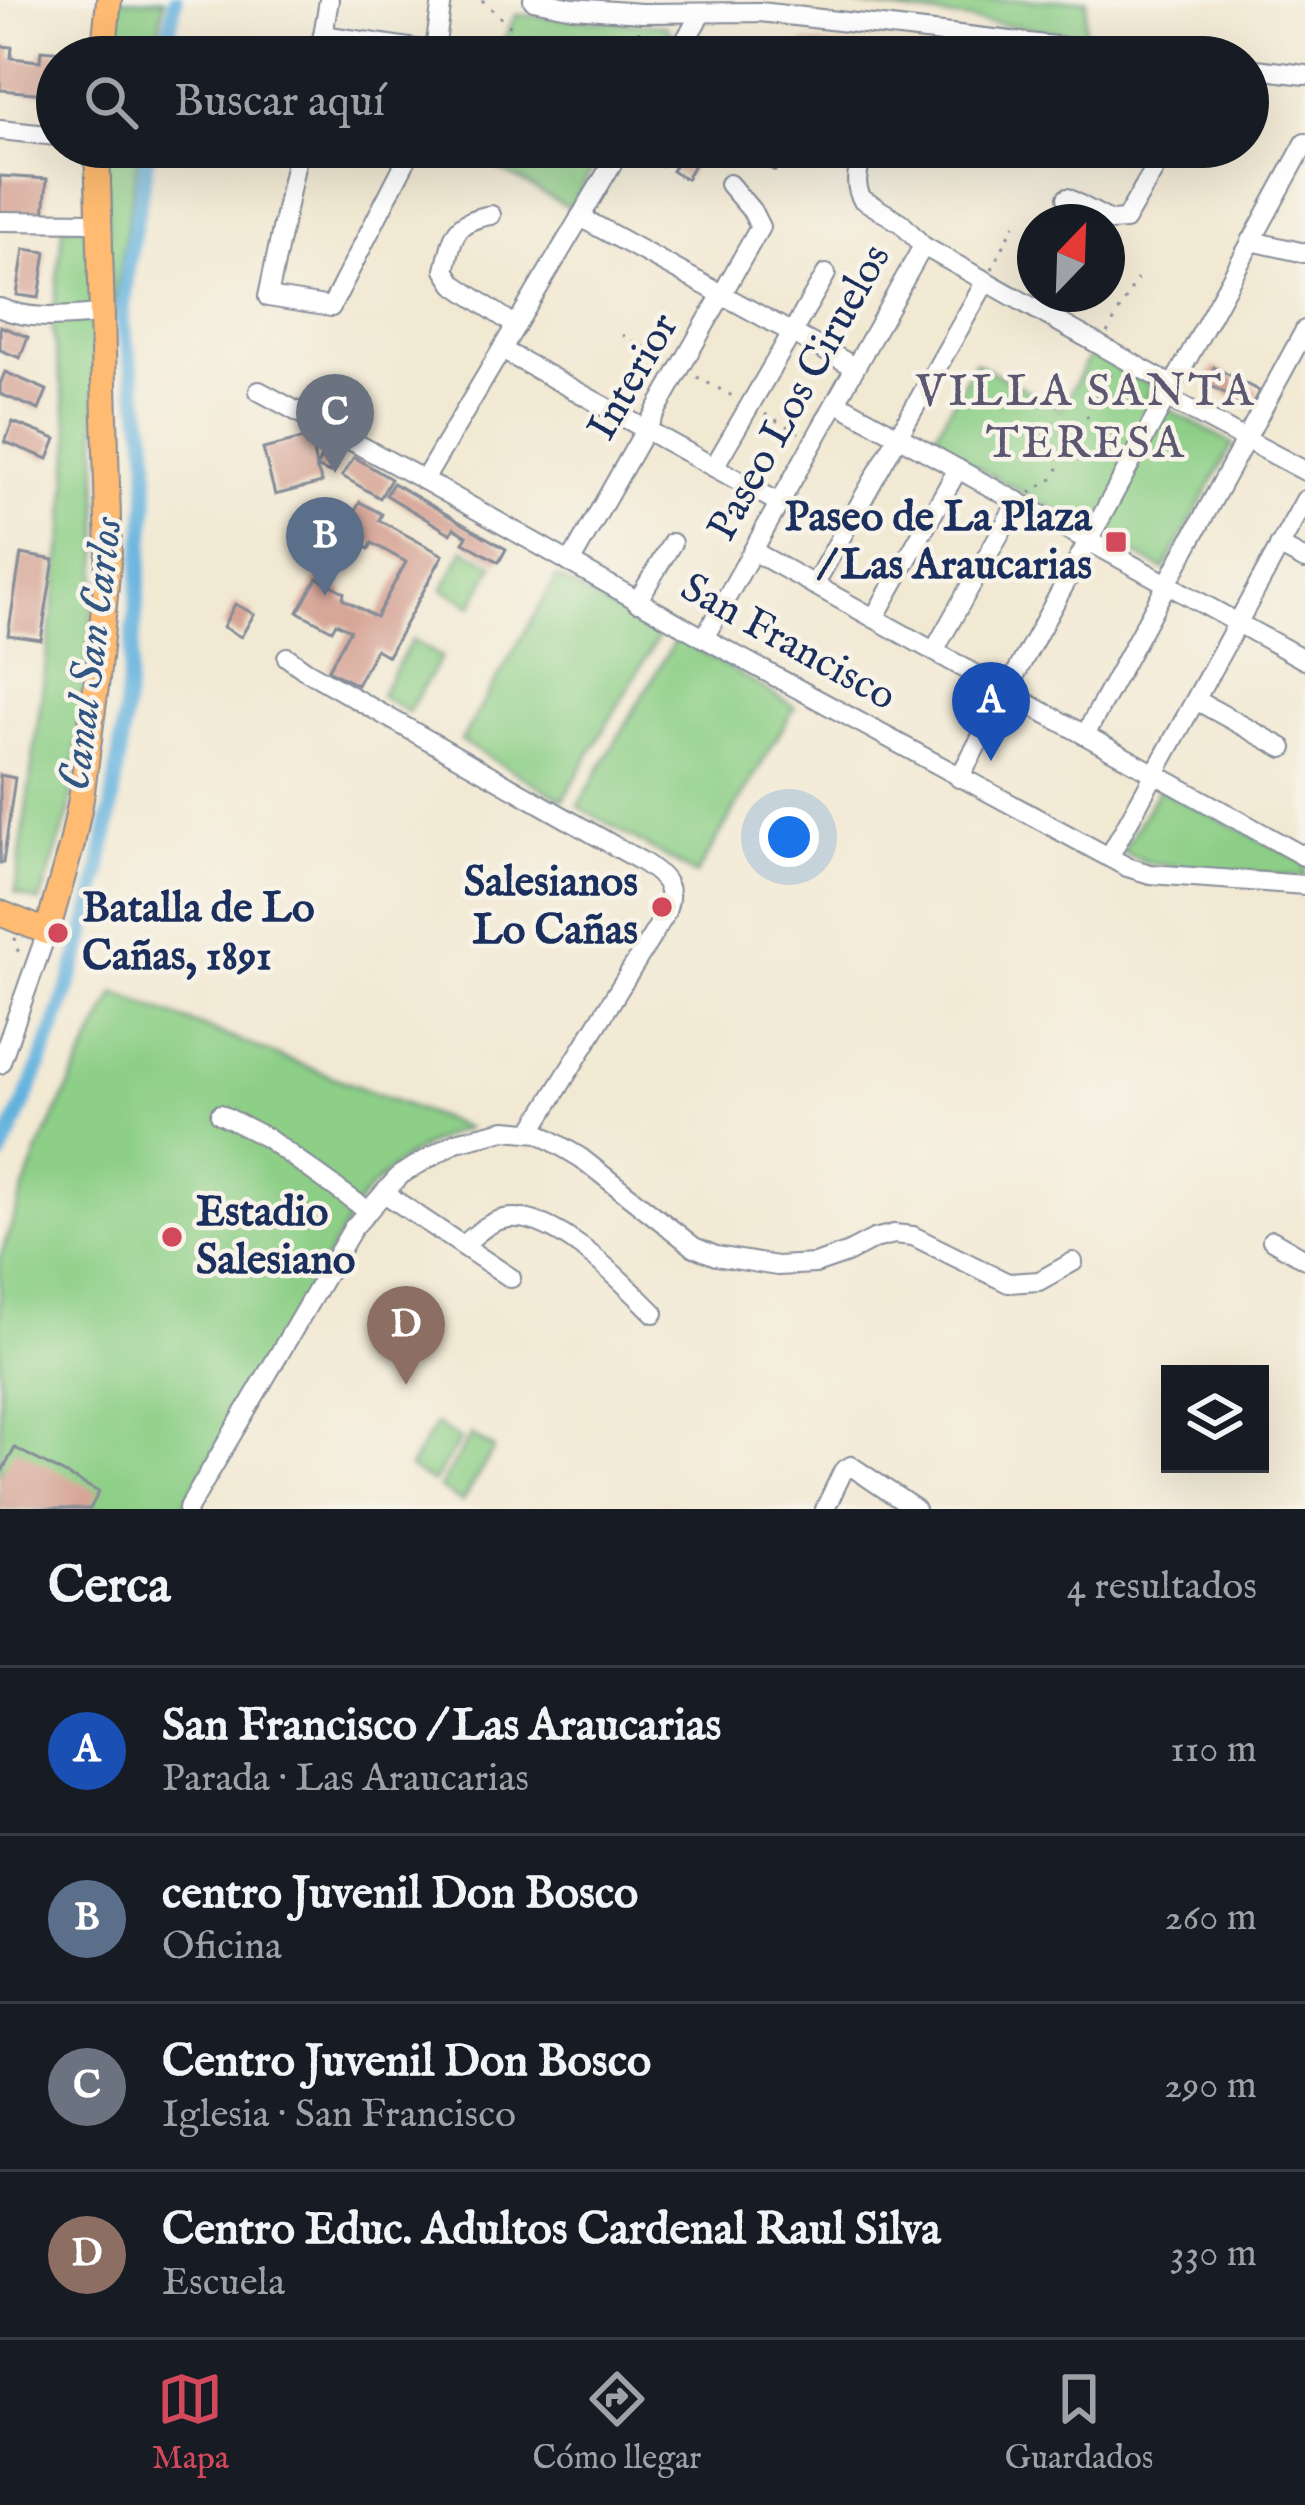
<!DOCTYPE html>
<html lang="es">
<meta charset="utf-8">
<style>
body{margin:0;font-family:"IM FELL English",serif;background:#242831;color:#f1f3f6}
.controls{position:absolute;right:36px;bottom:36px;display:grid;overflow:hidden;border-radius:0px;box-shadow:0 12px 48px #0002}
.controls button{width:108px;height:108px;display:grid;place-items:center;padding:0;border:0;border-bottom:3px solid #363941;background:#171b24;color:#f1f3f6;font:60px sans-serif}
.compass{position:absolute;left:1017px;top:204px;width:108px;height:108px;border-radius:50%;background:#171b24;box-shadow:0 12px 48px #0002;rotate:23deg}
.you{position:absolute;left:789px;top:837px;width:42px;height:42px;margin:-30px;border:9px solid #fff;border-radius:50%;background:#1a73e8;box-shadow:0 0 0 18px #1a73e833}
.badge{display:grid;place-items:center;width:78px;height:78px;border-radius:50%;background:#d1495b;color:#fff;font-size:39px;font-weight:700}
.pin{position:absolute;translate:-50% -99px;filter:drop-shadow(0 3px 6px #0008)}
.pin::after{content:'';position:absolute;top:63px;width:42px;height:36px;background:inherit;clip-path:polygon(0 0,100% 0,50% 100%)}
.list{margin:0;padding:0;list-style:none}
h2{display:flex;justify-content:space-between;align-items:center;height:156px;margin:0;padding:0 48px;font-size:51px}
h2 small{font-size:39px;font-weight:400;color:#9ea1a6}
.list li{display:grid;grid-template-columns:78px 1fr auto;gap:36px;align-items:center;box-sizing:border-box;height:168px;padding:0 48px;border-top:3px solid #363941}
.list b{display:block;font-size:45px;white-space:nowrap}
.list p{margin:0;font-size:39px;white-space:nowrap;color:#9ea1a6}
.list em{font-size:39px;font-style:normal;color:#9ea1a6}
.icon{flex:none;width:66px;height:66px;fill:none;stroke:currentColor;stroke-width:2;stroke-linecap:round;stroke-linejoin:round}
.map{position:relative;flex:none;width:1305px;height:1509px;overflow:hidden}
.search{position:absolute;background:#171b24;box-shadow:0 12px 48px #0002;left:36px;right:36px;top:36px;height:132px;display:flex;align-items:center;gap:30px;box-sizing:border-box;padding:0 42px;border-radius:66px;color:#9ea1a6;font-size:45px}
.sheet{height:828px;background:#171b24}
nav{display:flex;justify-content:space-around;align-items:center;box-sizing:border-box;height:168px;border-top:3px solid #363941;background:#171b24;font-size:33px;color:#9ea1a6}
nav a{display:grid;justify-items:center;gap:6px}
nav .on{color:#d1495b}
.map>svg:first-child{display:block}
.green{fill:#8dcf87;stroke:#547f72;stroke-width:3}
.lines{fill:none;stroke-linecap:round;stroke-linejoin:round}
.canal{stroke:#64b2de;stroke-width:15}
.building{fill:#d6a496}
.minor-casing{stroke:#868c98;stroke-width:22}
.major-casing{stroke:#868c98;stroke-width:28}
.path{stroke:#868c98;stroke-width:3;stroke-dasharray:3 9;stroke-linecap:butt}
.minor{stroke:#fff;stroke-width:18}
.major{stroke:#febb71;stroke-width:24}
.poi-dot{fill:#d1495b;stroke:#f7f3e8;stroke-width:4.5}
.labels{text-anchor:middle;dominant-baseline:central;stroke-width:9;stroke-linejoin:round;paint-order:stroke}
.street-label{font-size:42px;fill:#1b2f5e;stroke:#f7f3e8}
.poi-label{font-size:42px;font-weight:bold;fill:#1b2f5e;stroke:#f7f3e8;text-anchor:end}
.neighbourhood-label{font-size:45px;letter-spacing:3px;fill:#5c5872;stroke:#f7f3e8}
.water-label{font-size:45px;font-style:italic;fill:#315684;stroke:#f7f3e8}
</style>
<div class="map">
<svg width="1305" height="1509" viewBox="0 0 1305 1509">
<rect width="100%" height="100%" fill="#f7f3e8"/>
<filter id="ink" filterUnits="userSpaceOnUse"><feTurbulence type="fractalNoise" baseFrequency=".00833" numOctaves="2"/><feDisplacementMap in="SourceGraphic" scale="24" xChannelSelector="R" yChannelSelector="G"/><feConvolveMatrix kernelMatrix="1 2 1 2 8 2 1 2 1" color-interpolation-filters="sRGB"/></filter>
<filter id="wash" filterUnits="userSpaceOnUse"><feTurbulence type="fractalNoise" baseFrequency=".004" numOctaves="4" result="noise"/><feDisplacementMap in="SourceGraphic" scale="48" xChannelSelector="R" yChannelSelector="G"/><feGaussianBlur stdDeviation="2.7" result="paint"/><feColorMatrix in="noise" values="0 0 0 0 0 0 0 0 0 0 0 0 0 0 0 0 0 1.4 0 .05"/><feComposite in="paint" operator="in"/></filter>
<g filter="url(#wash)">
<rect width="100%" height="100%" fill="#f2e9d3"/>
<g class="green">
<path d="M 116,0 L 164,0 L 155,57 L 111,57 Z"/>
<path d="M 819,0 L 1087,0 L 1084,35 Z"/>
<path d="M 516,15 L 665,25 L 671,32 L 657,57 L 495,57 Z"/>
<path d="M 104,147 L 140,147 L 112,319 Z"/>
<path d="M 459,147 L 605,147 L 570,208 Z"/>
<path d="M 91,225 L 100,547 L 69,813 L 40,902 L 15,893 L 64,530 L 71,441 L 52,328 L 63,226 Z"/>
<path d="M 1091,353 L 1151,386 L 1146,397 L 1233,444 L 1164,570 L 931,442 L 975,362 L 1061,409 Z"/>
<path d="M 464,549 L 494,565 L 472,606 L 443,589 Z"/>
<path d="M 557,577 L 658,637 L 563,800 L 461,741 Z"/>
<path d="M 677,637 L 795,707 L 696,875 L 578,806 Z"/>
<path d="M 412,640 L 441,657 L 408,712 L 380,695 Z"/>
<path d="M 1159,789 L 1305,862 L 1305,877 L 1151,864 L 1122,852 Z"/>
<path d="M 115,993 L 466,1128 C 422,1143 388,1166 359,1202 L 181,1509 L 0,1509 L 0,1257 L 37,1153 Z"/>
<path d="M 436,1424 L 460,1440 L 433,1483 L 409,1468 Z"/>
<path d="M 471,1435 L 494,1449 L 462,1502 L 439,1488 Z"/>
</g>
<g class="lines">
<g class="canal">
<path d="M 165,57 L 175,0"/>
<path d="M 0,1157 C 34,1084 64,1011 85,933 C 122,794 131,648 147,505 L 148,458 L 146,436 L 122,321 L 128,266 L 149,147"/>
</g>
</g>
<g id="blocks">
<g class="building">
<path d="M 803,42 L 868,50 L 867,57 L 801,57 Z"/>
<path d="M 0,46 L 12,47 L 11,58 L 40,61 L 41,50 L 64,52 L 64,57 L 57,57 L 57,95 L 0,90 Z"/>
<path d="M 655,147 L 669,147 L 682,154 L 686,147 L 704,147 L 686,179 L 672,171 L 677,162 L 667,156 L 661,166 L 648,159 Z"/>
<path d="M 731,147 L 761,147 L 766,150 L 767,147 L 775,147 L 772,152 L 782,158 L 775,171 Z"/>
<path d="M 0,176 L 47,179 L 44,218 L 0,215 Z"/>
<path d="M 24,249 L 46,252 L 39,298 L 17,295 Z"/>
<path d="M 0,326 L 28,337 L 20,358 L 0,350 Z"/>
<path d="M 1214,367 L 1259,391 L 1251,407 L 1206,383 Z"/>
<path d="M 5,372 L 47,390 L 39,410 L 0,394 L 0,384 Z"/>
<path d="M 13,422 L 56,439 L 48,459 L 5,442 Z"/>
<path d="M 310,437 L 316,467 L 324,452 L 337,458 L 330,473 L 316,467 L 322,483 L 275,495 L 263,449 Z"/>
<path d="M 354,457 L 391,479 L 380,498 L 342,476 Z"/>
<path d="M 393,483 L 506,549 L 499,562 L 463,542 L 467,536 L 454,528 L 451,534 L 386,495 Z"/>
<path d="M 360,502 L 382,514 L 379,520 L 443,555 L 388,656 L 376,649 L 357,685 L 328,670 L 350,630 L 336,623 L 332,630 L 298,612 L 317,578 L 344,592 L 343,599 L 376,617 L 406,562 L 372,543 L 369,549 L 342,534 Z"/>
<path d="M 21,554 L 54,560 L 41,640 L 8,635 Z"/>
<path d="M 235,604 L 254,614 L 241,637 L 223,627 Z"/>
<path d="M 0,775 L 15,778 L 3,863 L 0,863 Z"/>
<path d="M 15,1448 L 99,1492 L 90,1509 L 0,1509 L 0,1475 Z"/>
</g>
</g>
</g>
<g filter="url(#ink)">
<use href="#blocks" fill-opacity="0" stroke="#868c98" stroke-width="3"/>
<g class="lines">
<defs>
<g id="minor">
<path d="M 533,0 L 573,8 L 641,13 L 760,12 L 1151,57"/>
<path d="M 323,35 L 329,0"/>
<path d="M 318,57 L 323,35 L 435,52"/>
<path d="M 434,57 L 442,0"/>
<path d="M 675,57 L 701,14"/>
<path d="M 1248,68 L 1305,75"/>
<path d="M 0,130 L 57,136"/>
<path d="M 299,147 L 268,297 L 331,307 L 413,147"/>
<path d="M 868,147 C 859,164 852,182 862,199 L 901,223 L 923,246 L 1173,386"/>
<path d="M 1067,198 L 1110,221 L 1125,220 L 1167,147"/>
<path d="M 491,215 C 452,222 454,235 445,270 L 454,284 L 516,326"/>
<path d="M 580,217 L 855,367"/>
<path d="M 0,221 L 91,222"/>
<path d="M 1251,241 L 1305,253"/>
<path d="M 0,308 C 34,322 67,316 102,314"/>
<path d="M 502,350 L 779,503"/>
<path d="M 259,391 L 424,480 L 704,638 L 1127,867 L 1150,874 L 1305,885"/>
<path d="M 1166,397 L 1305,471"/>
<path d="M 836,402 L 1305,660"/>
<path d="M 714,467 L 826,274"/>
<path d="M 424,480 L 622,147"/>
<path d="M 1279,546 L 1305,560"/>
<path d="M 753,551 L 1303,856 L 1305,853"/>
<path d="M 570,563 L 760,227 L 752,211 L 729,184"/>
<path d="M 814,585 L 986,281"/>
<path d="M 637,602 L 672,543"/>
<path d="M 874,618 L 958,469"/>
<path d="M 704,638 L 923,246"/>
<path d="M 934,651 L 1018,501"/>
<path d="M 287,657 L 305,670 L 641,861 C 667,877 677,889 663,918 L 531,1132"/>
<path d="M 1196,700 L 1283,748"/>
<path d="M 1085,735 L 1305,330"/>
<path d="M 959,778 L 1305,143"/>
<path d="M 1109,857 L 1305,500"/>
<path d="M 0,1064 L 47,932"/>
<path d="M 220,1114 L 267,1138 L 368,1211"/>
<path d="M 384,1193 L 511,1278"/>
<path d="M 1272,1240 L 1305,1259"/>
<path d="M 464,1245 C 475,1235 488,1222 504,1219 C 552,1208 623,1282 654,1313"/>
<path d="M 188,1509 L 353,1228 L 400,1175 L 456,1142 L 505,1130 L 539,1133 L 581,1158 L 694,1247 L 716,1256 L 777,1266 L 815,1264 L 847,1253 L 874,1239 L 894,1234 L 913,1236 L 1008,1283 L 1039,1281 L 1073,1262"/>
<path d="M 825,1509 L 843,1471 L 851,1466 L 915,1509"/>
</g>
<g id="major">
<path d="M 103,57 L 109,0"/>
<path d="M 0,913 L 47,932 L 72,844 L 81,799 L 97,679 L 109,553 L 97,147"/>
</g>
</defs>
<use href="#minor" class="minor-casing"/>
<use href="#major" class="major-casing"/>
<g class="path">
<path d="M 482,0 L 533,48 L 637,42"/>
<path d="M 636,57 L 639,27"/>
<path d="M 992,269 L 1019,216"/>
<path d="M 1107,333 L 1137,279"/>
<path d="M 622,335 L 667,360"/>
<path d="M 697,377 L 736,398"/>
<path d="M 765,414 L 799,433"/>
<path d="M 1030,493 L 1052,479 L 1114,369"/>
<path d="M 16,938 L 14,942 L 21,957"/>
</g>
<use href="#minor" class="minor"/>
<use href="#major" class="major"/>
</g>
</g>
<g class="poi-dot">
<rect x="1104" y="530" width="24" height="24" rx="6"/>
<circle cx="662" cy="907" r="12"/>
<circle cx="58" cy="933" r="12"/>
<circle cx="172" cy="1237" r="12"/>
</g>
<g class="labels">
<g class="street-label">
<text transform="translate(634 377) rotate(-60)">Interior</text>
<text transform="translate(800 393) rotate(-61)">Paseo Los Ciruelos</text>
<text transform="translate(788 643) rotate(29)">San Francisco</text>
</g>
<g class="poi-label">
<text x="1092" y="518">Paseo de La Plaza<tspan x="1092" dy="48">/ Las Araucarias</tspan></text>
<text x="638" y="883">Salesianos<tspan x="638" dy="48">Lo Cañas</tspan></text>
<text x="82" y="909" text-anchor="start">Batalla de Lo<tspan x="82" dy="48">Cañas, 1891</tspan></text>
<text x="196" y="1213" text-anchor="start">Estadio<tspan x="196" dy="48">Salesiano</tspan></text>
</g>
<g class="neighbourhood-label">
<text x="1086" y="392">VILLA SANTA<tspan x="1086" dy="52">TERESA</tspan></text>
</g>
<g class="water-label">
<text transform="translate(92 654) rotate(-83)">Canal San Carlos</text>
</g>
</g>
</svg>
<div class="controls">
<button><svg class="icon" aria-label="layers" viewBox="0 0 24 24"><path d="M12 4l9 5-9 5-9-5zM3 14l9 5 9-5"/></svg></button>
</div>
<svg class="compass" viewBox="-18 -18 36 36"><path d="M0-13l5 13h-10z" fill="#e53935"/><path d="M0 13l5-13h-10z" fill="#9ea1a6"/></svg>
<div class="you"></div>
<div class="pin badge" style="left:991px;top:761px;background:#1a4fb4">A</div>
<div class="pin badge" style="left:325px;top:596px;background:#5c6f8a">B</div>
<div class="pin badge" style="left:335px;top:473px;background:#6b7280">C</div>
<div class="pin badge" style="left:406px;top:1385px;background:#8d6e63">D</div>
<div class="search"><svg class="icon" aria-label="search" viewBox="0 0 24 24"><circle cx="10" cy="10" r="6"/><path d="M15 15l6 6"/></svg>Buscar aquí</div>
</div>
<section class="sheet">
<h2>Cerca<small>4 resultados</small></h2>
<ul class="list">
<li><span class="badge" style="background:#1a4fb4">A</span><div><b>San Francisco / Las Araucarias</b><p>Parada · Las Araucarias</p></div><em>110 m</em></li>
<li><span class="badge" style="background:#5c6f8a">B</span><div><b>centro Juvenil Don Bosco</b><p>Oficina</p></div><em>260 m</em></li>
<li><span class="badge" style="background:#6b7280">C</span><div><b>Centro Juvenil Don Bosco</b><p>Iglesia · San Francisco</p></div><em>290 m</em></li>
<li><span class="badge" style="background:#8d6e63">D</span><div><b>Centro Educ. Adultos Cardenal Raul Silva</b><p>Escuela</p></div><em>330 m</em></li>
</ul>
</section>
<nav>
<a class="on"><svg class="icon" aria-label="map" viewBox="0 0 24 24"><path d="M3 6l6-2 6 2 6-2v14l-6 2-6-2-6 2zM9 4v14M15 6v14"/></svg>Mapa</a>
<a><svg class="icon" aria-label="directions" viewBox="0 0 24 24"><path d="M12 3l9 9-9 9-9-9zM9 14v-3h6M13 9l2 2-2 2"/></svg>Cómo llegar</a>
<a><svg class="icon" aria-label="saved" viewBox="0 0 24 24"><path d="M7 4h10v16l-5-4-5 4z"/></svg>Guardados</a>
</nav>
